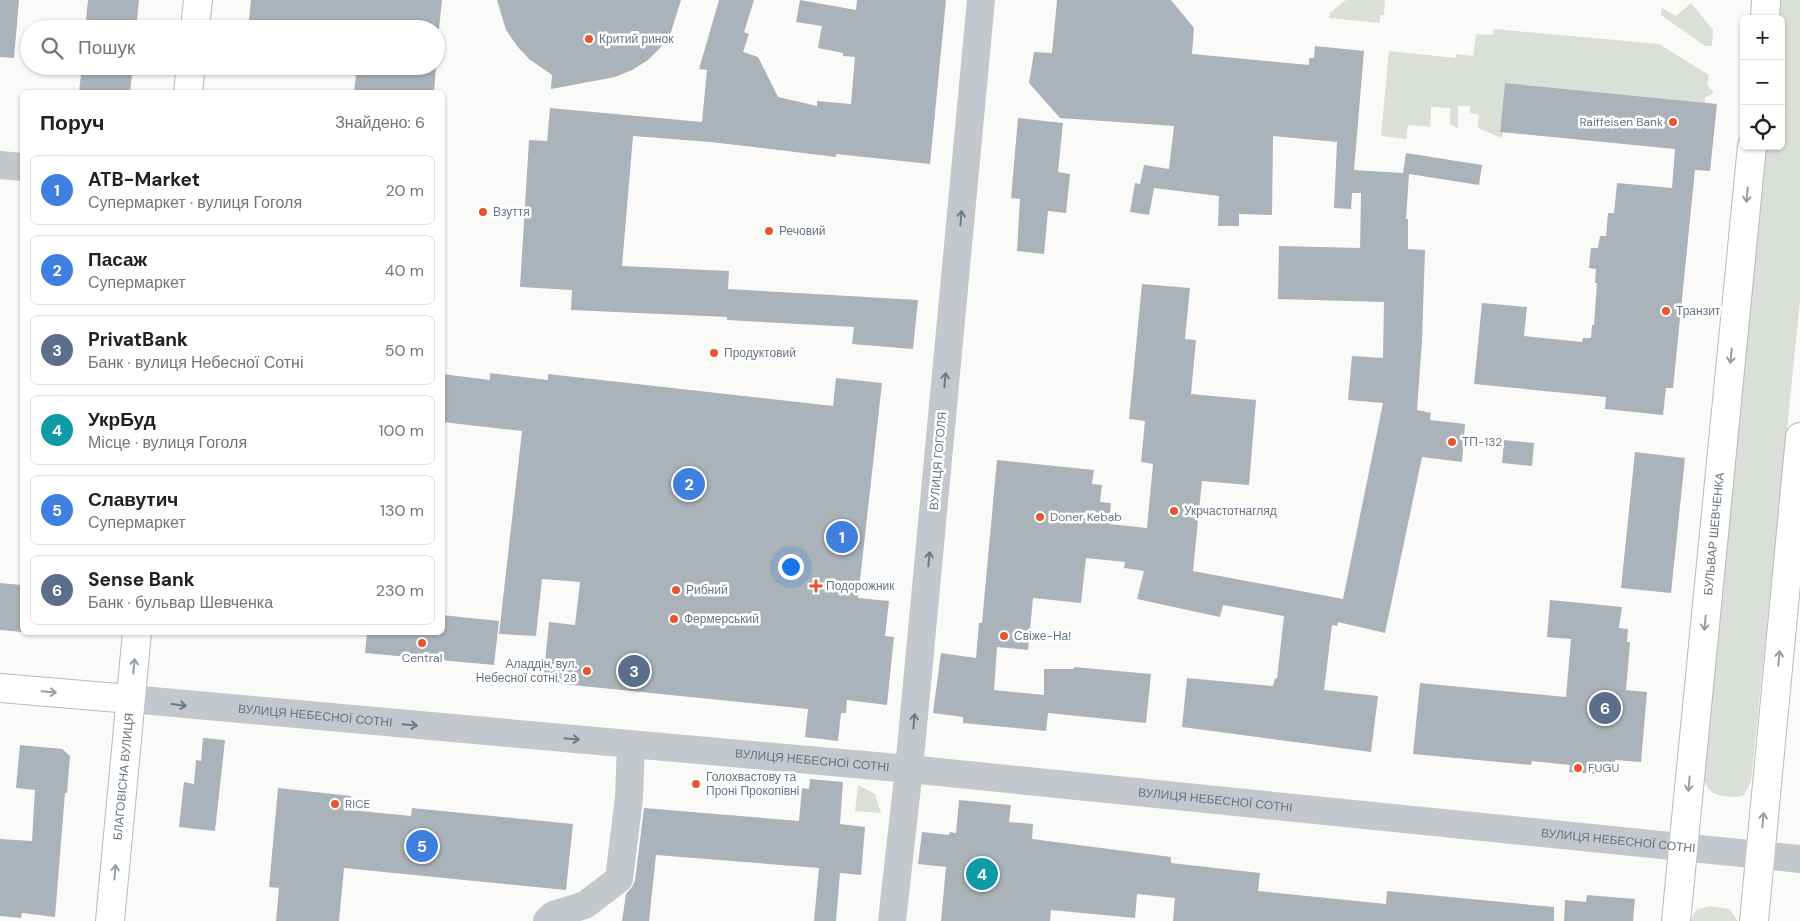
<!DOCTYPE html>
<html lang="uk">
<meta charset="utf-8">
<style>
body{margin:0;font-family:"DM Sans",sans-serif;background:#f2f2f2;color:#202124}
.controls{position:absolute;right:15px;top:15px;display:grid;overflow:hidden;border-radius:8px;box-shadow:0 1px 4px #0004}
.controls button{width:45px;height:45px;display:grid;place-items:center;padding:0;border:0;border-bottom:1px solid #e0e0e0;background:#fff;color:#202124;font:25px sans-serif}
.you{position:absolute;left:790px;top:566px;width:18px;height:18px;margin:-12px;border:4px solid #fff;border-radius:50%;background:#1a73e8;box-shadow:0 0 0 8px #1a73e833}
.badge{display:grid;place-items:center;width:32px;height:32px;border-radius:50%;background:#d93025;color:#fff;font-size:16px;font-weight:700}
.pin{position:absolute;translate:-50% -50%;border:2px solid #fff;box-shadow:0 1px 5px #0006}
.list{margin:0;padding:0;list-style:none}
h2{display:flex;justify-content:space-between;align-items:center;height:65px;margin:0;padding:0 20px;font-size:21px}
h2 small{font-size:16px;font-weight:400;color:#757577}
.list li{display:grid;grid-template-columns:32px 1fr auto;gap:15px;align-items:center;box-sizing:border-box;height:70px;margin:0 10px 10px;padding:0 10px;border:1px solid #e0e0e0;border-radius:8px}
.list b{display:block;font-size:19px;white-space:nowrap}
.list p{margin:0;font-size:16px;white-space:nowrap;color:#757577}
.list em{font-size:16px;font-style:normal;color:#757577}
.icon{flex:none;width:28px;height:28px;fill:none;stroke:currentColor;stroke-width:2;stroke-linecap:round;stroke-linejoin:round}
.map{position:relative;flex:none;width:1800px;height:921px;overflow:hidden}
.search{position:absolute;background:#fff;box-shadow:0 1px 4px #0004;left:20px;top:20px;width:425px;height:55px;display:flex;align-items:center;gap:12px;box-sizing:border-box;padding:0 18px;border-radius:28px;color:#757577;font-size:19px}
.panel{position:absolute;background:#fff;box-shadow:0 1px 4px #0004;left:20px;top:90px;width:425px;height:545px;border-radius:8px}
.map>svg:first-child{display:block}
.green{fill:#dadfd7}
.building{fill:#aab3b9}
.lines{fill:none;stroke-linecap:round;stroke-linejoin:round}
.major-casing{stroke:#b5babe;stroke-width:30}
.minor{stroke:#c3c8cc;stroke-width:28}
.major{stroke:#fff;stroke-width:28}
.oneway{stroke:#939fa8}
.oneway2{stroke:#6a7a87}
.poi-dot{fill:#e4572e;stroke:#fff;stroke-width:2}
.labels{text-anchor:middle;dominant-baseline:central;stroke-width:5;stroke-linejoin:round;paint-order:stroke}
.poi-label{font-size:12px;fill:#657683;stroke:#fff;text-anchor:start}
.street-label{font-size:12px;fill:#657683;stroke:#fff}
</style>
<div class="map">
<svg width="1800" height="921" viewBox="0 0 1800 921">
<rect width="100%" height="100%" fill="#fafaf8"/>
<g class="green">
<path d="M 1346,0 L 1385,0 L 1384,15 L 1380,15 L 1380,23 L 1329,18 L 1330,13 Z"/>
<path d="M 1781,0 L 1800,0 L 1800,301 L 1751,782 L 1744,795 C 1738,798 1732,797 1725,796 C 1707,794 1704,784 1704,768 L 1766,146 L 1781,146 L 1781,19 L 1779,19 Z"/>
<path d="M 1691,3 L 1713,30 L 1712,46 L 1705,46 L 1661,15 L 1662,8 L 1676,16 Z"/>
<path d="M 1494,29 L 1659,44 L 1709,75 L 1707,85 L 1713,91 L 1713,94 L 1705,97 L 1705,103 L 1505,83 L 1500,131 L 1503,132 L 1502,138 L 1478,128 L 1479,115 L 1470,113 L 1470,106 L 1458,106 L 1458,128 L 1450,124 L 1450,108 L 1431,107 L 1430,127 L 1408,125 L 1406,139 L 1381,136 L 1389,51 L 1456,58 L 1456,54 L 1473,56 L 1476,34 L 1493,35 Z"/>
<path d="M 858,785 L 875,794 L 881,813 L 855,811 Z"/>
<path d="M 1709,906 L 1729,909 L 1738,921 L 1690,921 L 1696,910 Z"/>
</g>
<g class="building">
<path d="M 0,0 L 19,0 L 14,58 L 0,57 Z"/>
<path d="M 88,0 L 139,0 L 136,29 L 85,29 Z"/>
<path d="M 251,0 L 442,0 L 439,29 L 248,29 Z"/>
<path d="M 497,0 L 681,0 L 671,32 L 661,47 L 648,60 L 632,70 L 615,77 L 551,89 L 552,75 L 529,59 L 517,46 L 506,30 Z"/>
<path d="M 719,0 L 754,0 L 744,32 L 749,34 L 743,52 L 758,57 L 778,97 L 817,106 L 817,101 L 851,104 L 855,57 L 843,56 L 843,53 L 818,48 L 822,26 L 796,22 L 800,0 L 856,10 L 857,0 L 946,0 L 930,164 L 836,154 L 836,157 L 711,142 L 633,136 L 622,266 L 729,271 L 728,289 L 918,300 L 913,349 L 852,344 L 854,327 L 727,320 L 727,317 L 571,310 L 572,290 L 520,287 L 529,140 L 547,141 L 550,108 L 702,122 L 707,70 L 699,69 Z"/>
<path d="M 1057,0 L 1171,0 L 1194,28 L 1192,54 L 1309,65 L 1309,58 L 1314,58 L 1315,46 L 1364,51 L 1354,170 L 1403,173 L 1406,153 L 1482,165 L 1479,185 L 1409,174 L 1406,219 L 1408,219 L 1408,249 L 1425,250 L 1422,341 L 1417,410 L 1431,413 L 1430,420 L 1465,424 L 1462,462 L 1422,457 L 1385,633 L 1338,622 L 1337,626 L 1332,625 L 1324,690 L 1378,696 L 1371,752 L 1182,727 L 1187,678 L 1273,686 L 1275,678 L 1277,679 L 1284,616 L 1223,605 L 1220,617 L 1137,599 L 1144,571 L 1124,568 L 1125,562 L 1086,558 L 1081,603 L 1033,598 L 1028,650 L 997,647 L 994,690 L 1044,695 L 1044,669 L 1074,669 L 1074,667 L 1151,674 L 1146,723 L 1048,713 L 1046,731 L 963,723 L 963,717 L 933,713 L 941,653 L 976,658 L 979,623 L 982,623 L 997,460 L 1094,470 L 1092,484 L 1102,485 L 1100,502 L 1111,503 L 1109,524 L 1147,528 L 1153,464 L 1141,462 L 1145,421 L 1129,419 L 1142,284 L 1190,288 L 1185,339 L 1196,340 L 1191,394 L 1256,400 L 1249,485 L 1202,481 L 1193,571 L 1343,599 L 1383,403 L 1348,400 L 1352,356 L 1383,358 L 1384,302 L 1278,299 L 1279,246 L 1360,248 L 1361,193 L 1352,193 L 1351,209 L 1334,208 L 1337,142 L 1273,136 L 1272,215 L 1239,214 L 1239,226 L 1218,226 L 1219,196 L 1154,188 L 1149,215 L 1130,212 L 1135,183 L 1140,184 L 1144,165 L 1169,169 L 1174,126 L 1060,118 L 1029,83 L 1034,52 L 1052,53 Z"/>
<path d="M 82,66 L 133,66 L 130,92 L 79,92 Z"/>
<path d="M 357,66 L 436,66 L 434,92 L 354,92 Z"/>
<path d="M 1505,83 L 1717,104 L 1710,171 L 1695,170 L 1673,388 L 1666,388 L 1663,415 L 1605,409 L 1606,397 L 1474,384 L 1482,303 L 1527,307 L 1524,336 L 1582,342 L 1583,338 L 1591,338 L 1592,325 L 1594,325 L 1597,283 L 1595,283 L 1596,269 L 1589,268 L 1591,248 L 1598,248 L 1600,236 L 1606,236 L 1608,213 L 1614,213 L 1617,183 L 1672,188 L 1675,149 L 1500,132 Z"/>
<path d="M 1018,118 L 1063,123 L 1058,172 L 1070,174 L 1066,213 L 1048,211 L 1044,254 L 1017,251 L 1020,199 L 1011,198 Z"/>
<path d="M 490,373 L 548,380 L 548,374 L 833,406 L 836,378 L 882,383 L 858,598 L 889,601 L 885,636 L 894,637 L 887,705 L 847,700 L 846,713 L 841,713 L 838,741 L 805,737 L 808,709 L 543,682 L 549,622 L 575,625 L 580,582 L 542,579 L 536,636 L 499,634 L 522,431 L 442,422 L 442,374 L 490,380 Z"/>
<path d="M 1504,440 L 1534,443 L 1532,466 L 1502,463 Z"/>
<path d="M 1635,452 L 1685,458 L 1671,593 L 1621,588 Z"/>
<path d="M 0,583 L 22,585 L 22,632 L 0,630 Z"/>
<path d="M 1550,600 L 1622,607 L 1619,628 L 1628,629 L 1627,642 L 1630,642 L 1626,690 L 1647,692 L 1641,762 L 1615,760 L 1615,764 L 1609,763 L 1609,771 L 1597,770 L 1597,774 L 1569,772 L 1570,765 L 1532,761 L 1531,765 L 1413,754 L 1420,683 L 1566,697 L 1571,639 L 1547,637 Z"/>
<path d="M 442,615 L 499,621 L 494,665 L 365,653 L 367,632 L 442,632 Z"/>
<path d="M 203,738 L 225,740 L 215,831 L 179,827 L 184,782 L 194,784 L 196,760 L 201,761 Z"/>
<path d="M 20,745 L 62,749 L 70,756 L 67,793 L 65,793 L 55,917 L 22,913 L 21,918 L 0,916 L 0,839 L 32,841 L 35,790 L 16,788 Z"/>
<path d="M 810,779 L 843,782 L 840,824 L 865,827 L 861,875 L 840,873 L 836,921 L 814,921 L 819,868 L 656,855 L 649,921 L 622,921 L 626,894 L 632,887 L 635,881 L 644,808 L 799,821 L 802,788 L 809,789 Z"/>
<path d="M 278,788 L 351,796 L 350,810 L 411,816 L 412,808 L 573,824 L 566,890 L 344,868 L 339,921 L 276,921 L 279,888 L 269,887 Z"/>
<path d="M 959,800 L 1011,805 L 1009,822 L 1033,824 L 1032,839 L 1171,857 L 1171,863 L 1260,873 L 1258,891 L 1386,904 L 1387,891 L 1554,907 L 1554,921 L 1173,921 L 1175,898 L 1137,894 L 1135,918 L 1051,910 L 1050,921 L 941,921 L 946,867 L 918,864 L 922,832 L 949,835 L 950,832 L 956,833 Z"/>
<path d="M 1587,895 L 1635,899 L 1633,921 L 1564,921 L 1565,900 L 1586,902 Z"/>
</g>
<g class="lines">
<defs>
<g id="major">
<path d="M 1765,19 L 1766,0"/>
<path d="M 195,29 L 198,0"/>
<path d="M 188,92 L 191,66"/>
<path d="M 0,688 L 130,699"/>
<path id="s2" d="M 110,921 L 137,632"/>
<path id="s3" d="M 1676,921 L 1752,146"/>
<path d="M 1754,921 L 1800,437"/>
</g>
</defs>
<use href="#major" class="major-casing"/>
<g class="minor">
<path d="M 0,165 L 22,167"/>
<path id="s1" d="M 130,699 L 909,769 L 1800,859"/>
<path d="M 547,921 L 553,915 L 585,905 L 619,879 L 629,798 L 631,745"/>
<path d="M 892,921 L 909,769 L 981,0"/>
</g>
<use href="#major" class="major"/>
</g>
<defs><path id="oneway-shaft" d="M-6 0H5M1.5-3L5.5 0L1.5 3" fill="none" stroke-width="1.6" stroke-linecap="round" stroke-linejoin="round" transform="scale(1.25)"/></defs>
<g class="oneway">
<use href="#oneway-shaft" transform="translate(1747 195) rotate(96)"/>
<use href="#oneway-shaft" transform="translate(1731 356) rotate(96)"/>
<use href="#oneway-shaft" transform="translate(1705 623) rotate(96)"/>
<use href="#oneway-shaft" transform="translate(1779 658) rotate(-84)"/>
<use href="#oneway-shaft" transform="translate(134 666) rotate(-84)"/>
<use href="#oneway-shaft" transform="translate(49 692) rotate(5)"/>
<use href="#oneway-shaft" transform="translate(1689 784) rotate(95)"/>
<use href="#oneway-shaft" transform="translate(1763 820) rotate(-85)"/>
<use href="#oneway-shaft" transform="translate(115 872) rotate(-85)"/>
</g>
<g class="oneway2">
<use href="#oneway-shaft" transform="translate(961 218) rotate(-85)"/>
<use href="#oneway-shaft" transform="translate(945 380) rotate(-85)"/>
<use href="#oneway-shaft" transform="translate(929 559) rotate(-85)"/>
<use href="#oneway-shaft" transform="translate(179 705) rotate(7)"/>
<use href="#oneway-shaft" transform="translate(914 721) rotate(-85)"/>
<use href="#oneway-shaft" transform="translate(410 725) rotate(5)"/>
<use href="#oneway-shaft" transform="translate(572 739) rotate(5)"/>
</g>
<g class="poi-dot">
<circle cx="589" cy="39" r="5"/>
<circle cx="1673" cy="122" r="5"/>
<circle cx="483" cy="212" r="5"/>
<circle cx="769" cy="231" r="5"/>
<circle cx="1666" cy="311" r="5"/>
<circle cx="714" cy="353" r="5"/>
<circle cx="1452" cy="442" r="5"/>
<circle cx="1174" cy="511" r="5"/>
<circle cx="1040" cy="517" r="5"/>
<path d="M813.5 578.5h5v5h5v5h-5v5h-5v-5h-5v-5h5z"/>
<circle cx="676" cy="590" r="5"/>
<circle cx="674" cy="619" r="5"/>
<circle cx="1004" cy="636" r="5"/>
<circle cx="422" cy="643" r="5"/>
<circle cx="587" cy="671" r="5"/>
<circle cx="1578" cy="768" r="5"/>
<circle cx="696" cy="784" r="5"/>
<circle cx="335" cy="804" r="5"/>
</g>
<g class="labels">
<g class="poi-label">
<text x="599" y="39">Критий ринок</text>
<text x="1663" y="122" text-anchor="end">Raiffeisen Bank</text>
<text x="493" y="212">Взуття</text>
<text x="779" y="231">Речовий</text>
<text x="1676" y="311">Транзит</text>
<text x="724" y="353">Продуктовий</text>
<text x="1462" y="442">ТП-132</text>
<text x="1184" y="511">Укрчастотнагляд</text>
<text x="1050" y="517">Doner Kebab</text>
<text x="826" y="586">Подорожник</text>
<text x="686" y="590">Рибний</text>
<text x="684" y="619">Фермерський</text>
<text x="1014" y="636">Свіже-На!</text>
<text x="422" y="658" text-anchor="middle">Central</text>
<text x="577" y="664" text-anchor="end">Аладдін, вул.<tspan x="577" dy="14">Небесної сотні, 28</tspan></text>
<text x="1588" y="768">FUGU</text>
<text x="706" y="777">Голохвастову та<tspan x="706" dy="14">Проні Прокопівні</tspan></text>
<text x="345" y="804">RICE</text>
</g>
<g class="street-label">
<text transform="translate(938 461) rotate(-85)">ВУЛИЦЯ ГОГОЛЯ</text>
<text stroke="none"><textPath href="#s3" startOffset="389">БУЛЬВАР ШЕВЧЕНКА</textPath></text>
<text stroke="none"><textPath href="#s1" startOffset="186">ВУЛИЦЯ НЕБЕСНОЇ СОТНІ</textPath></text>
<text stroke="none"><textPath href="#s1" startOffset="685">ВУЛИЦЯ НЕБЕСНОЇ СОТНІ</textPath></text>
<text stroke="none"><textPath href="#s2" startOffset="145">БЛАГОВІСНА ВУЛИЦЯ</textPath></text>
<text stroke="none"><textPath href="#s1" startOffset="1090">ВУЛИЦЯ НЕБЕСНОЇ СОТНІ</textPath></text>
<text stroke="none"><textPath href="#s1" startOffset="1495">ВУЛИЦЯ НЕБЕСНОЇ СОТНІ</textPath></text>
</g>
</g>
</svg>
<div class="controls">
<button>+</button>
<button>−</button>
<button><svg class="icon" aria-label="locate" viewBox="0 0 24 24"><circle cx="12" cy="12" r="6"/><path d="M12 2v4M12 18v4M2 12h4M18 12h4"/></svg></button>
</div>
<div class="you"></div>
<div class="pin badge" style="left:842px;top:537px;background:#3f7fe0">1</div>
<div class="pin badge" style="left:689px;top:484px;background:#3f7fe0">2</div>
<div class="pin badge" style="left:634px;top:671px;background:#5c6f8a">3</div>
<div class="pin badge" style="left:982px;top:874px;background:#0f9aa8">4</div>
<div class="pin badge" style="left:422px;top:846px;background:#3f7fe0">5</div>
<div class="pin badge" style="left:1605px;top:708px;background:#5c6f8a">6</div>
<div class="search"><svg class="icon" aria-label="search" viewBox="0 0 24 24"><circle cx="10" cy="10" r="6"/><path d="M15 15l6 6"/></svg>Пошук</div>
<section class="panel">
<h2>Поруч<small>Знайдено: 6</small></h2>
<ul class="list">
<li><span class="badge" style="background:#3f7fe0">1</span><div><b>ATB-Market</b><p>Супермаркет · вулиця Гоголя</p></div><em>20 m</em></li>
<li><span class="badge" style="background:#3f7fe0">2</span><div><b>Пасаж</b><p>Супермаркет</p></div><em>40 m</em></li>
<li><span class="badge" style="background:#5c6f8a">3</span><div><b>PrivatBank</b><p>Банк · вулиця Небесної Сотні</p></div><em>50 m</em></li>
<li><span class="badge" style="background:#0f9aa8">4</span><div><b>УкрБуд</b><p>Місце · вулиця Гоголя</p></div><em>100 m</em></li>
<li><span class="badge" style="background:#3f7fe0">5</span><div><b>Славутич</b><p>Супермаркет</p></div><em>130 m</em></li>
<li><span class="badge" style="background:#5c6f8a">6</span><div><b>Sense Bank</b><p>Банк · бульвар Шевченка</p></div><em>230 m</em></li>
</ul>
</section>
</div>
